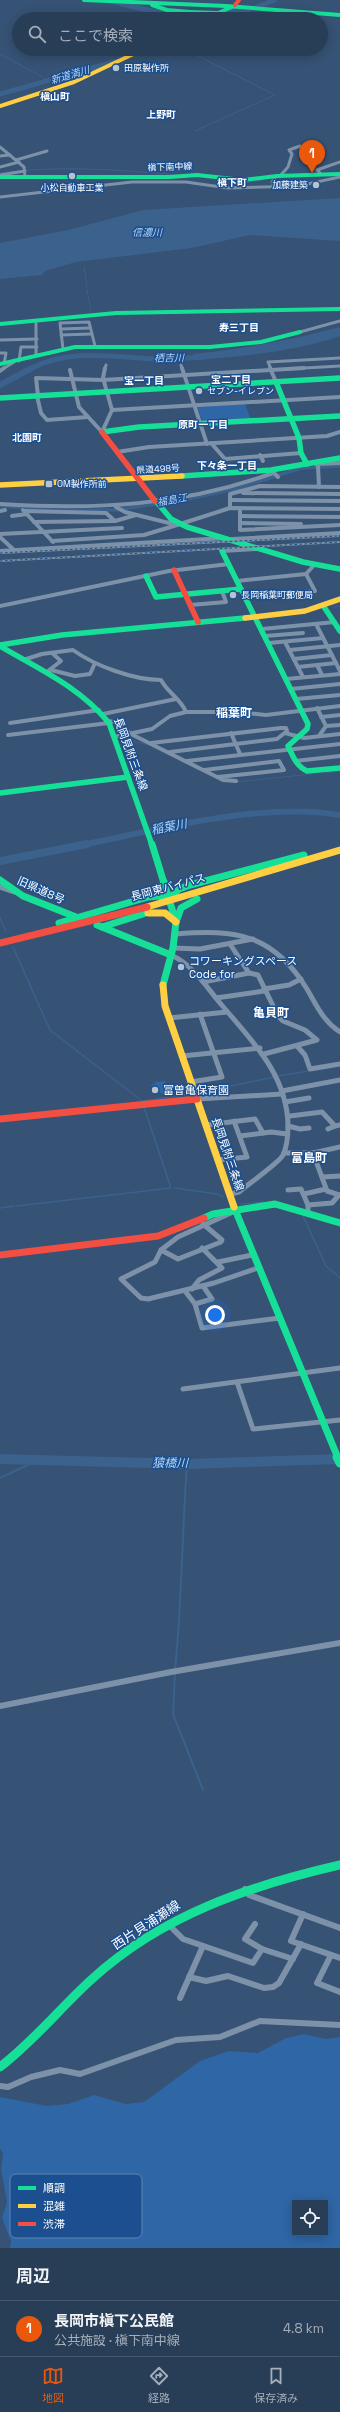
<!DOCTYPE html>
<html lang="ja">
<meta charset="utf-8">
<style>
body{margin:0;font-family:"Space Grotesk","Noto Sans JP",sans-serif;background:#344961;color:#f1f3f6}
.controls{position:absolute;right:12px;bottom:12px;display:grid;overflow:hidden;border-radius:0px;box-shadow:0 2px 10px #0003}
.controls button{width:36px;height:36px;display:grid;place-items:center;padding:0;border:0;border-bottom:1px solid #44576d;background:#283e57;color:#f1f3f6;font:20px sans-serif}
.you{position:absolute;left:215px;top:1315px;width:14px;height:14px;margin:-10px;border:3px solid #fff;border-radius:50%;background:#1a73e8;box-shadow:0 0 0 6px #1a73e833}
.badge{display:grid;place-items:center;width:26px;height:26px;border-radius:50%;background:#ea580c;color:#fff;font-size:13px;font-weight:700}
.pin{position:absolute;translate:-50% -33px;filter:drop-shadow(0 1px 2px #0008)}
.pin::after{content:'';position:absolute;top:21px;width:14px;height:12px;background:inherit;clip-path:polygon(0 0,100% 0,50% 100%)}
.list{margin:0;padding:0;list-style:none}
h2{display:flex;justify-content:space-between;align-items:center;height:52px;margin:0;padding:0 16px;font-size:17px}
h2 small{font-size:13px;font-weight:400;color:#a5aeba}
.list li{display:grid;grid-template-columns:26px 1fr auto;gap:12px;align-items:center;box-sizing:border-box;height:56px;padding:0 16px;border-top:1px solid #44576d}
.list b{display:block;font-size:15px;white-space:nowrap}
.list p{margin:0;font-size:13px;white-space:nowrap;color:#a5aeba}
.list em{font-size:13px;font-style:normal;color:#a5aeba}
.icon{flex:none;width:22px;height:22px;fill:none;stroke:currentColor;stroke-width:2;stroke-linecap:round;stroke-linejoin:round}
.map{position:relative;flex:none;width:340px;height:2248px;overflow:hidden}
.search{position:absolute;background:#283e57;box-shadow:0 2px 10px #0003;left:12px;right:12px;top:12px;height:44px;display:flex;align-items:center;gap:10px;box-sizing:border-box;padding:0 14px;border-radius:22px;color:#a5aeba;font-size:15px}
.sheet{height:108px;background:#283e57}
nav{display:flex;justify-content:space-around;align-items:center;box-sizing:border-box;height:56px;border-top:1px solid #44576d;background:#283e57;font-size:11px;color:#a5aeba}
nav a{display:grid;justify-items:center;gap:2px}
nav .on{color:#ea580c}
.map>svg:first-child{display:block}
.green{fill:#2f66a5;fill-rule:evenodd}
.water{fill:#3b618d}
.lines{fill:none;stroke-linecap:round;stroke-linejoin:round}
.stream-far2{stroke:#3b618d;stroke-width:1}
.stream-far1{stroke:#3b618d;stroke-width:1.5}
.stream{stroke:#3b618d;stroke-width:2}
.canal{stroke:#3b618d;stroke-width:3.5}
.river-far3{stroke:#3b618d;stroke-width:5}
.river-far2{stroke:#3b618d;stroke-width:6}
.river-far1{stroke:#3b618d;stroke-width:8}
.river{stroke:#3b618d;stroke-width:10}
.street-far3{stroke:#7d92a8;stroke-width:3}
.street-far2{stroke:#7d92a8;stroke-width:4}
.street-far1{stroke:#7d92a8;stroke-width:5}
.street{stroke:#7d92a8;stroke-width:6}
.fast-far3{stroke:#16e098;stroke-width:4}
.fast-far2{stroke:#16e098;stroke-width:5.5}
.fast-far1{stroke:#16e098;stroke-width:7}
.fast{stroke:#16e098;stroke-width:9}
.slow-far2{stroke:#ffcf43;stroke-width:4}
.slow-far1{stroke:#ffcf43;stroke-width:5.5}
.slow{stroke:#ffcf43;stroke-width:7}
.jam-far2{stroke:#f24e42;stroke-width:4}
.jam-far1{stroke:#f24e42;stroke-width:5.5}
.jam{stroke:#f24e42;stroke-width:7}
.rail-casing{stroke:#7e92a7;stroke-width:2}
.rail{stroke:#1b4f8f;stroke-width:1;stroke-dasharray:2.5;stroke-linecap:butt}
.poi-dot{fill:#b9c2ce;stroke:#1b4f8f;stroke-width:1.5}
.labels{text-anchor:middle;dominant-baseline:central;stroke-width:3;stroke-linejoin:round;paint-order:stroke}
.far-poi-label{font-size:9px;fill:#fff;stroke:#1b4f8f;text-anchor:start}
.far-street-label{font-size:9px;fill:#fff;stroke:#1b4f8f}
.far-water-label{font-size:10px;font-style:italic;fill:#b5d3f5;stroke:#1b4f8f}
.far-neighbourhood-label{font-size:10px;font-weight:bold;fill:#fff;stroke:#1b4f8f}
.street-label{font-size:11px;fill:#fff;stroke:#1b4f8f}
.poi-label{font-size:11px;fill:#fff;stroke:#1b4f8f;text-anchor:start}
.neighbourhood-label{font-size:12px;font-weight:bold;fill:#fff;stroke:#1b4f8f}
.water-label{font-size:12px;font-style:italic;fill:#b5d3f5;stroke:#1b4f8f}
.near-street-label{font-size:13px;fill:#fff;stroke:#1b4f8f}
.key{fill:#1b4f8f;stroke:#5f84b1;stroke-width:1}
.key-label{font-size:11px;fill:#fff}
</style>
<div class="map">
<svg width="340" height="2248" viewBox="0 0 340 2248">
<rect width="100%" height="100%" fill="#365274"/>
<g class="green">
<path d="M 234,8 L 253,9 L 222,15 L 260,11 L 228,18 L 191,18 L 195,16 L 193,14 L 222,13 Z"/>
<path d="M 245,404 L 251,420 L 203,422 L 197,407 Z"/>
<path d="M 165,1081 L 169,1093 L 162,1094 L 150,1085 L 155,1084 L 155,1082 Z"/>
<path d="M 304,2034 L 326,2039 L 340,2037 L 340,2248 L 10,2248 L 11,2241 L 2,2218 L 7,2202 L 1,2169 L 3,2153 L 0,2149 L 0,2097 L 47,2106 L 68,2104 L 94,2095 L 126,2104 L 144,2102 L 200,2061 L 229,2051 L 258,2053 L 286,2038 ZM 295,2203 L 325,2203 L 325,2233 L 295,2233 Z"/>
</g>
<g class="water">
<path d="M 340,198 L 340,241 L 250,235 L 192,248 L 76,262 L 45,271 L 42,275 L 0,279 L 0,243 L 68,230 L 143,210 Z"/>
<path d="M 340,327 L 340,336 C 293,352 245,356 196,360 L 193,354 C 243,349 291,340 340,327 Z"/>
</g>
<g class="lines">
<g class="stream-far2">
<path d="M 230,19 L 232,14"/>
<path d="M 0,54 L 46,79"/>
<path d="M 195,131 L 275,95 L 196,55 L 202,49"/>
<path d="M 0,173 C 59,165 120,170 180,175"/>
<path d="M 217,179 L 244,183 L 263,180"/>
<path d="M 84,267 L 87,287"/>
<path d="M 87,290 L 91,311"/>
<path d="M 334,607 L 340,606"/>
<path d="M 120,738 L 149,745"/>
<path d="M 179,760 L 199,770"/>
<path d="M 326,773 L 340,771"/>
<path d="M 236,782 L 312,774"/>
</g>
<g class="stream-far1">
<path d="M 0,918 L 6,932"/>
<path d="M 13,947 L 50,1030 L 142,1101"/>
<path d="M 278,1076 L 309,1071"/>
<path d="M 197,1093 L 274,1077"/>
<path d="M 142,1101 L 192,1094"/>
<path d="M 175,1188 L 217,1194 L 223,1197"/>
<path d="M 240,1204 L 264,1202"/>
<path d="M 17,1206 L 171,1188 L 144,1107"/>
<path d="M 0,1208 L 14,1206"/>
<path d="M 303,1216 L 326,1266 L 340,1278"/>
</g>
<g class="stream">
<path d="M 0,1478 L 36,1461"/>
<path d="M 175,1670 C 182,1601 182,1533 187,1464"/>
<path d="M 175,1674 L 173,1714 L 203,1790"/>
</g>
<path class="canal" d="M 0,506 L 53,510 L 116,510 L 188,499 L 239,488 L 301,468 L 340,466"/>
<g class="river-far3">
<path d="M 111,1 C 166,16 221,26 274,0"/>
<path d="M 0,94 L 117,61"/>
<path d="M 30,369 C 70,348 111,357 153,359 C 170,360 188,358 205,357"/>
</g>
<g class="river-far2">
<path d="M 0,385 L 32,368"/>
<path d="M 82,845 C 161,829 259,802 340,815"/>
</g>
<path class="river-far1" d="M 0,861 L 87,844"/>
<path class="river" d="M 0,1459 L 187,1464 L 340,1459"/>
<g class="street-far3">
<path d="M 0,147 L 24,167 L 25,177"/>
<path d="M 0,156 L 10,155"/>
<path d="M 16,160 L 47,151"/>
<path d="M 0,167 L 19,162"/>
<path d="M 321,174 L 317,170 L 340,162"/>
<path d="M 0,175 L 25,171"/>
<path d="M 280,176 L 288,167 L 292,154 L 289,150 L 300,146"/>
<path d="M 274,186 L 272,182 L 276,176"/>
<path d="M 0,197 L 132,182 L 186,182 L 228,188 L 298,186 L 340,177"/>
<path d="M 36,323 L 36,355"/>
<path d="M 61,329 L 90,328"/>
<path d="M 300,332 L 340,321"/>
<path d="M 61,335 L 91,334"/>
<path d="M 0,340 L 37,339"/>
<path d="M 63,349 L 60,323 L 89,322 L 95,346"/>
<path d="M 0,353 L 6,353 L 4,364"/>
<path d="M 19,361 L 21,347 L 37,347"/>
<path d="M 181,365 L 182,369"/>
<path d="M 3,369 L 14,362"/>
<path d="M 105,369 L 106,365"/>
<path d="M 271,369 L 268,362 L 340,358"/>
<path d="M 287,369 L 340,366"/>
</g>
<g class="street-far2">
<path d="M 182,368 L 207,444"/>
<path d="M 270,368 L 276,382"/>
<path d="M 70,370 L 79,407 L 102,432 L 112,410 L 103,378 L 105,368"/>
<path d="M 0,371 L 4,368"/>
<path d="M 37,396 L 41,413 L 47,420 L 88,417"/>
<path d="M 38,396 L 36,378 L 103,380 L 304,368"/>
<path d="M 112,410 L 340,397"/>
<path d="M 211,443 L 225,459 L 301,453"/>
<path d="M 117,452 L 149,447 L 327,436 L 340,432"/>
<path d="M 260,455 L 263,461"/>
<path d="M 315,463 L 318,466 L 319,487"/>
<path d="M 317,464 L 340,463"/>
<path d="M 272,471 L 278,477"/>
<path d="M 243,493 L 340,494"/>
<path d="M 230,500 L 340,501"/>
<path d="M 0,504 C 96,510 182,506 273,473"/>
<path d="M 116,507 L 125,512 L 177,525 L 230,508 L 340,509"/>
<path d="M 230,508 L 230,494 L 260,486 L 340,487"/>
<path d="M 240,508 L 240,530 L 340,525"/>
<path d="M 23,510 L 53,542"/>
<path d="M 0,511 L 5,510"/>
<path d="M 25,511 L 106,513 L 115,521 L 136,515"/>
<path d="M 12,516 L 27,514"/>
<path d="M 240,516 L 340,517"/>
<path d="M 34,522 L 115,521"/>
<path d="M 240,523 L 301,524"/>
<path d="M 0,534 L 122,528"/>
<path d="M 0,537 L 14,550"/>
<path d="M 232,539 L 340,533"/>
<path d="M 52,541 L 144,535 L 177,525"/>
<path d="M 0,551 L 225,538"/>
<path d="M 222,551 L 258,549"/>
<path d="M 237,581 L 306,574 L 315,564"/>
<path d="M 245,597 L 315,591 L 306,574"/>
<path d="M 190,605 L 226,602 L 222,591"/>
<path d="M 0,606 L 169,571 L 229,564"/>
<path d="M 316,624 L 340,671"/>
<path d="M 262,629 L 335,622"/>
<path d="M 265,636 L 303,633"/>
<path d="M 285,642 L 303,677"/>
<path d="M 269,643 L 323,638"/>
<path d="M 290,650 L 340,645"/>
<path d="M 294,659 L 332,655"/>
<path d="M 23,660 L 42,654 L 73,650 C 95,666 134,680 161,680 C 168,693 181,699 186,712"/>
<path d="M 317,665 L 322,675"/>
<path d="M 298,667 L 336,663"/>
<path d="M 51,670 L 75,676 L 90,674 L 95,663"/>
<path d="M 48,671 L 61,661 L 52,653"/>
<path d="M 286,679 L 340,674"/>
<path d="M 291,689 L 340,684"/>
<path d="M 296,699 L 340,695"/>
<path d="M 317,708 L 326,726 L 319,736"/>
<path d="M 103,714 L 176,699"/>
<path d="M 321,717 L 340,715"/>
<path d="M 108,721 L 115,722 L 131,734 L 223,780 L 236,781"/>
<path d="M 10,723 L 99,710"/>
<path d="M 326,726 L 340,725"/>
<path d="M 231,733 L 240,754"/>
<path d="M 285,733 L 304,738 L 340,734"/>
<path d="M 8,735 L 109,723"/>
<path d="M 114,737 L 152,729 L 170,716 L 186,712 L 239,712 L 266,715 L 340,706"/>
<path d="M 151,743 L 281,728 L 286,728 L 287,731 L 277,739 L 170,752"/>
<path d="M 187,761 L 340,744"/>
<path d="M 295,761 L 340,756"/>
<path d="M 204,770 L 279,761 L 284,770 L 218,777"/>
</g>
<g class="street-far1">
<path d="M 0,887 L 14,892"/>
<path d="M 176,934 C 236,929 273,934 307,989 C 317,1006 323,1021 340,1032"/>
<path d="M 230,944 L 249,973 L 258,975 L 278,1016 L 283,1021 L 305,1030 L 317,1040 L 264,1054"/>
<path d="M 173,948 L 200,949 L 253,939"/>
<path d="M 171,955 C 193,965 205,985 220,1003 C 251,1040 287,1074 288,1125 C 288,1134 287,1147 283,1155 C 280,1162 247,1185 239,1192 L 230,1194"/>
<path d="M 203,982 L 249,973"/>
<path d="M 264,989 L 289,985 L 301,979"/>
<path d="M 216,998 L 264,991"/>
<path d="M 169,1018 L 227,1012"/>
<path d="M 297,1046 L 305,1055 L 310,1069 L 340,1064"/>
<path d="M 182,1056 L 260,1048"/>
<path d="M 191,1082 L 222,1077 L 200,1014"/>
<path d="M 282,1091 L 340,1080"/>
<path d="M 197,1099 L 282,1094"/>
<path d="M 285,1102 L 309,1098"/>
<path d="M 290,1116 L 322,1112 L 335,1126 L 340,1125"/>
<path d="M 206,1125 L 255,1119 L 263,1133"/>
<path d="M 288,1126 L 300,1129 L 309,1128"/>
<path d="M 328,1129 L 335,1126"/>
<path d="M 240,1136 L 271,1132 L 287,1134"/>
<path d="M 284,1153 L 313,1153 L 340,1147"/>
<path d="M 313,1153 L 327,1191 L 340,1195"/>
<path d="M 218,1160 L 247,1157 L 234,1121"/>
<path d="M 322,1177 L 340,1176"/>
<path d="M 288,1190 L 301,1189 L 308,1205 L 308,1213"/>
<path d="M 304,1194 L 326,1189"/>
<path d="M 308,1205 L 332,1203 L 339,1195"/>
<path d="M 233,1212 L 178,1237 L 161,1250 L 155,1262 L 121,1279 L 141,1298 L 148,1299 L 214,1283 L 258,1268"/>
<path d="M 161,1250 L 178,1259 L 221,1242 L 222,1240 L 203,1224"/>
<path d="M 218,1262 L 252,1255"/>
<path d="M 192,1289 L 199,1280 L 222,1268 L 202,1248"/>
<path d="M 185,1291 L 195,1304 L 202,1328 L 280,1318"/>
<path d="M 195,1304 L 212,1299 L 203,1286"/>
<path d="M 237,1382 L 253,1429 L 340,1420"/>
<path d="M 183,1389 L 340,1368"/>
</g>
<g class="street">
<path d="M 0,1706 L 171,1672 L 340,1643"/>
<path d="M 245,1889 L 249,1895 L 340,1928"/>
<path d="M 303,1914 L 291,1941 L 340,1958"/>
<path d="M 168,1924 L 183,1939 L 253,1963 L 262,1949"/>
<path d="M 255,1924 L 245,1939 L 262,1949 L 293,1959"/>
<path d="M 331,1955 L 317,1983 L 340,1992"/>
<path d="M 189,1977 L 206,1981 L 228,1976 L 264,1988 L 273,1987 L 279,1983 L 301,1944"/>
<path d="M 180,1998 L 203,1946"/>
<path d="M 0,2086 L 8,2087 L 31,2077 L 60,2070 L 80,2074 L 176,2040 L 220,2037 L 260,2021 L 340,2025"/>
</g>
<g class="fast-far3">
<path d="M 84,0 L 226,6 L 340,15"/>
<path d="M 152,5 L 167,10 L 190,12"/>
<path d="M 190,12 L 218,13 L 232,7"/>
<path d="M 0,177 L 170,177 L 197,175 L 243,180 L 277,176 L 340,174"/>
<path d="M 0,324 L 116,313 L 340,309"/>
<path d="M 0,364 L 75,347 L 210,347 L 261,342 L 300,332"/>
</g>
<g class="fast-far2">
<path d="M 276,382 L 299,438 L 301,453 L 307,464"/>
<path d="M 0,398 L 340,378"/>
<path d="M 102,432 L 139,427 L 340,416"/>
<path d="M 182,476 L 271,470 L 340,458"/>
<path d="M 156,501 L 171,519 L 187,527 L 303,562 L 340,569"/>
<path d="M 222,551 L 308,724 L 307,729 L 288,746 C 293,756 296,766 307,771 L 340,768"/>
<path d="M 146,576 L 156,597 L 241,589"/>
<path d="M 324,607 L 340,631"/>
<path d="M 0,645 L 62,635 L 245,618"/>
<path d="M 0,646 C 39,669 80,687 109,723 L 152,845"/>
<path d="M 0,793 L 128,777"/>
</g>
<g class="fast-far1">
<path d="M 152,844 L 176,922 L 173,948 L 163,985"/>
<path d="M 0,880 L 23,896 L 76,917"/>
<path d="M 150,895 L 161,889 L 164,882"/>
<path d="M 176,922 L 181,908 L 197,899"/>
<path d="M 59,923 L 148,897 L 158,896 L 169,899 L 179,889 L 190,885 L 304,855"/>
<path d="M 97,925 L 171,955"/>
<path d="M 102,927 L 143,914"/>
<path d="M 234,1207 L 338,1458"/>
<path d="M 204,1218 L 213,1214 L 275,1204 L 340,1223"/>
</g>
<g class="fast">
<path d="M 337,1457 L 340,1463"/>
<path d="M 0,2067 C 34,2041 60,2008 92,1979 C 162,1915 249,1886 340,1865"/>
</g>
<path class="slow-far2" d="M 0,106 L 74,82 L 144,49"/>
<g class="slow-far1">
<path d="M 0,485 L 182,476"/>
<path d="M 245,618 L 305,611 L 340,599"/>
</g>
<g class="slow">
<path d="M 147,907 L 340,850"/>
<path d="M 148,913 L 165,913 L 176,922"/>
<path d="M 163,985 L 165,1006 L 234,1207"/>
</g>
<path class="jam-far2" d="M 235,5 L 239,0"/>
<g class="jam-far1">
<path d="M 102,432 L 155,501"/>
<path d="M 174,570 L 198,622"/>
</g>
<g class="jam">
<path d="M 0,943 L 147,907"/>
<path d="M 0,1119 L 197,1099"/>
<path d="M 0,1255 L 158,1236 L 204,1218"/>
</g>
<defs>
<g id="rail">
<path d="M 0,553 L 338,536"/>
<path d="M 0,561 L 340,542"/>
</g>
</defs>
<use href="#rail" class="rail-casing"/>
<use href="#rail" class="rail"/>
</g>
<g class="poi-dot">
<circle cx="116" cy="68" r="4"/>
<circle cx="72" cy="176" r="4"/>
<circle cx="316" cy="185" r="4"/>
<circle cx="199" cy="391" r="4"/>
<rect x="45" y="480" width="8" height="8" rx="2"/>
<circle cx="233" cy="595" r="4"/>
<circle cx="181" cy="967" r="4"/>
<circle cx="155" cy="1090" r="4"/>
</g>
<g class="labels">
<g class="far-poi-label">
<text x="124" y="68">田原製作所</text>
<text x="308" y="185" text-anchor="end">加藤建築</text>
<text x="72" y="188" text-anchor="middle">小松自動車工業</text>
<text x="207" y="391">セブン-イレブン</text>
<text x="57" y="484">OM製作所前</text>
<text x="241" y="595">長岡稲葉町郵便局</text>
</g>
<g class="far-street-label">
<text transform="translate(170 167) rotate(-2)">槇下南中線</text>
<text transform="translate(158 469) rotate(-3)">県道498号</text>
</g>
<g class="far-water-label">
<text transform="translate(70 75) rotate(-16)">新道満川</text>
<text x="147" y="232">信濃川</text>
<text transform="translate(169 358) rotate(-1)">栖吉川</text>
<text transform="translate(172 500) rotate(-10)">福島江</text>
</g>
<g class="far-neighbourhood-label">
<text x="55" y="96">槇山町</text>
<text x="161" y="114">上野町</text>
<text x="232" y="182">槇下町</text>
<text x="239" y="327">寿三丁目</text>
<text x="231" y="379">宝二丁目</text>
<text x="144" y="380">宝一丁目</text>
<text x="203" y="424">原町一丁目</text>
<text x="27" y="437">北園町</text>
<text x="227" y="465">下々条一丁目</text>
</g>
<g class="street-label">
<text transform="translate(131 754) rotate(70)">長岡見附三条線</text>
<text transform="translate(168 887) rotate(-15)">長岡東バイパス</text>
<text transform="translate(41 890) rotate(24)">旧県道8号</text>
<text transform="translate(228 1154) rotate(71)">長岡見附三条線</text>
</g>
<g class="poi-label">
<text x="189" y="961">コワーキングスペース<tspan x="189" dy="13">Code for</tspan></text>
<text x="163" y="1090">富曽亀保育園</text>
</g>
<g class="neighbourhood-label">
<text x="234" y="713">稲葉町</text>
<text x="271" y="1013">亀貝町</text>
<text x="309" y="1158">富島町</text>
</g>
<g class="water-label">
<text transform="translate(169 827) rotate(-11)">稲葉川</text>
<text transform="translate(170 1463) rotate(1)">猿橋川</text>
</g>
<g class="near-street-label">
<text transform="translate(146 1925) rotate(-33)">西片貝浦瀬線</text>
</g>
</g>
<rect x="10" y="2174" width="132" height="64" rx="6" class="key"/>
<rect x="18" y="2186" width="18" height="4" fill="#16e098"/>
<rect x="18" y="2204" width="18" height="4" fill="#ffcf43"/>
<rect x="18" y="2222" width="18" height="4" fill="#f24e42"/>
<g class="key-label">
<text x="43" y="2192">順調</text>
<text x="43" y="2210">混雑</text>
<text x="43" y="2228">渋滞</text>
</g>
</svg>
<div class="controls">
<button><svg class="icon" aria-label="locate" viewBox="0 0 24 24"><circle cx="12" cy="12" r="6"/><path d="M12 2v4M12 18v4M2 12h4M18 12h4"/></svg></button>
</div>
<div class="you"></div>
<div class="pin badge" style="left:312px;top:173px">1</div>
<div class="search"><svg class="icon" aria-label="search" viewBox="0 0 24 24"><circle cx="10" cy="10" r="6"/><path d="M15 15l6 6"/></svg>ここで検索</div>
</div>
<section class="sheet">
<h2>周辺<small></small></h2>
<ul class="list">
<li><span class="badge">1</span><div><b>長岡市槇下公民館</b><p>公共施設 · 槇下南中線</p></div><em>4.8 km</em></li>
</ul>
</section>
<nav>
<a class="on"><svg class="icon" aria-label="map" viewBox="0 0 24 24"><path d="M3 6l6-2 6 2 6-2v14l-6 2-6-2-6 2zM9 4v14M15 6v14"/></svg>地図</a>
<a><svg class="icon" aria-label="directions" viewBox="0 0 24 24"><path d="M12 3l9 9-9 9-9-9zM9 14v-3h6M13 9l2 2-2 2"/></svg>経路</a>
<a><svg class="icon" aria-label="saved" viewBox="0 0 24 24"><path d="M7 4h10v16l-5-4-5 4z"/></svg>保存済み</a>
</nav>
